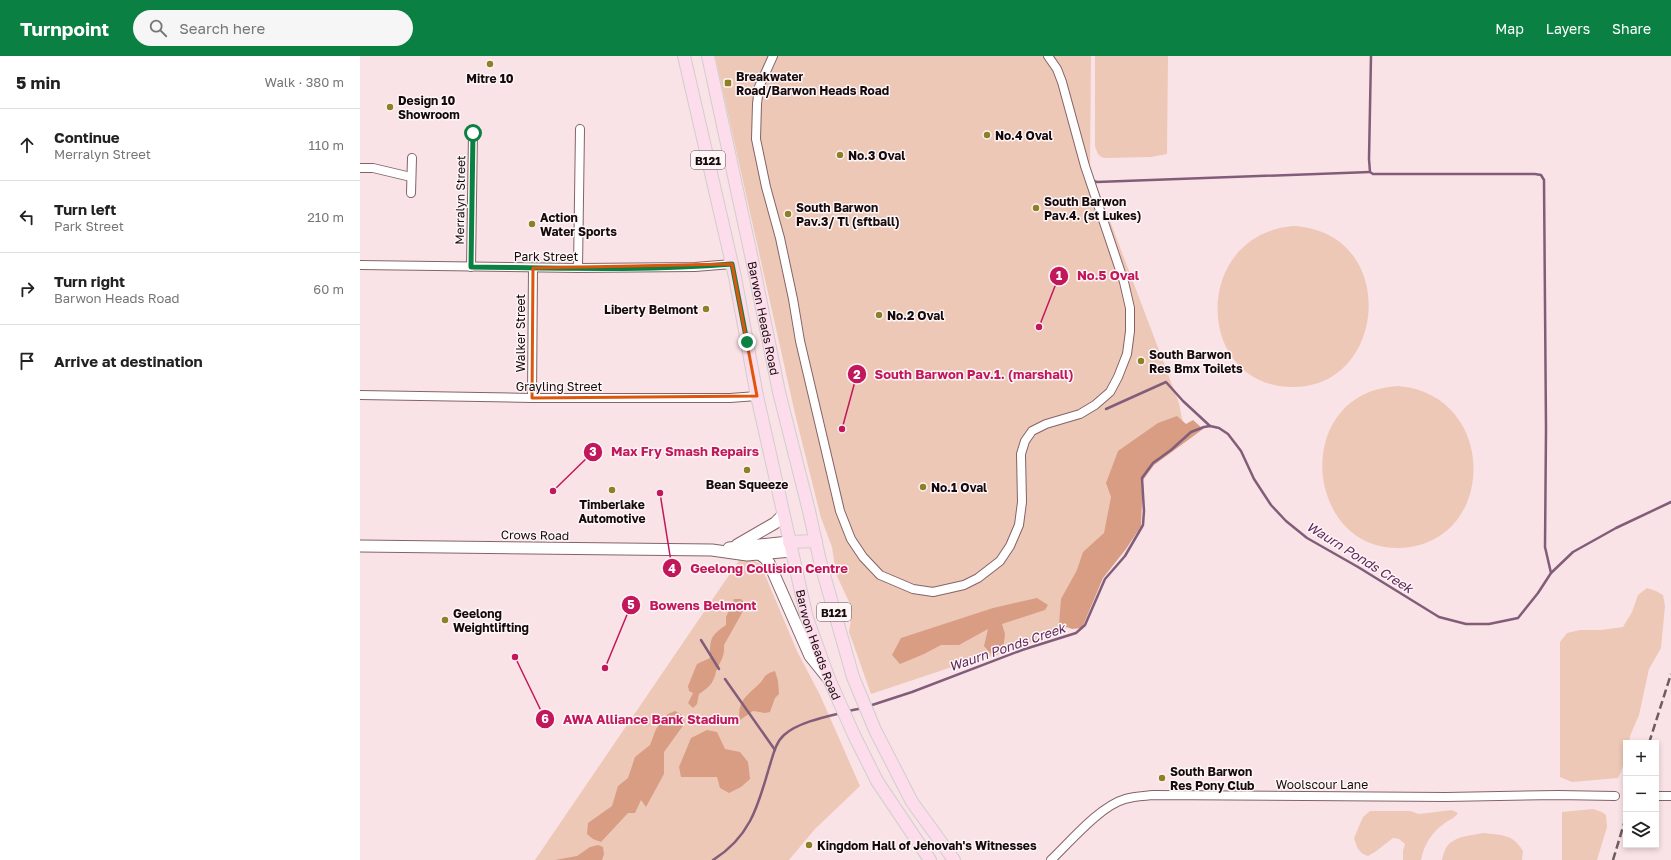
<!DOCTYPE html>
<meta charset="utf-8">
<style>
body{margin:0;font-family:"Golos Text",sans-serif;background:#f6f6f6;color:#222}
.controls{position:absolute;right:12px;bottom:12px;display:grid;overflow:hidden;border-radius:0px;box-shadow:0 2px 6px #0003}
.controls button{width:36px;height:36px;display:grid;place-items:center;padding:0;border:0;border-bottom:1px solid #e0e0e0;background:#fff;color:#222;font:20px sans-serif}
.stop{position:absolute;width:12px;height:12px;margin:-9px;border:3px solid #0b8043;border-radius:50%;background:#fff}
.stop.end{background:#0b8043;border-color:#fff;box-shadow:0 1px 4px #0008}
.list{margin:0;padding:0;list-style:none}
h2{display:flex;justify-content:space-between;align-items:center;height:52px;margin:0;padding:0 16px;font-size:17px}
h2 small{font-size:13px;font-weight:400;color:#767676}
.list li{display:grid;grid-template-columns:26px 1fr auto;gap:12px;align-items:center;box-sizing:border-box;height:72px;padding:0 16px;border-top:1px solid #e0e0e0}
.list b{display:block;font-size:15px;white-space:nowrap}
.list p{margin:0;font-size:13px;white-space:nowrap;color:#767676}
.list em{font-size:13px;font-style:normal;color:#767676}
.icon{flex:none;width:22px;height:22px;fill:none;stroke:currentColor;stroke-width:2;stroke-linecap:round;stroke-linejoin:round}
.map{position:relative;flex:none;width:1311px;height:804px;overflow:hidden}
header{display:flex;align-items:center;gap:24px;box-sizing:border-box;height:56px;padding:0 20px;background:#0b8043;color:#fff}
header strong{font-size:19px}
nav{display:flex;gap:22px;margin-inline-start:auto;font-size:14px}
.search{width:280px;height:36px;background:#f6f6f6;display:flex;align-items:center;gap:10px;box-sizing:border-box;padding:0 14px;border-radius:22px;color:#767676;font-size:15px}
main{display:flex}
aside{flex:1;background:#fff}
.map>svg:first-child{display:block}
.green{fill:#eec8b7}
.forest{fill:#d89d82}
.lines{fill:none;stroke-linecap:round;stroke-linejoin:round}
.stream{stroke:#825d7a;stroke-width:2.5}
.street-casing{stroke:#846368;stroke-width:10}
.secondary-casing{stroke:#846368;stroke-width:13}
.primary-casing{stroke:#d0cece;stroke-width:14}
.street{stroke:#fff;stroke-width:8}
.secondary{stroke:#fff;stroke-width:11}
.primary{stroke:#fddceb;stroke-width:12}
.rail{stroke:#6d5d60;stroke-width:2.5;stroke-dasharray:8 4;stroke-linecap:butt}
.route{stroke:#0b8043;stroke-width:5}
.marked{fill:none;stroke:#de550c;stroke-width:3;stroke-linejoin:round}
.poi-dot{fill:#8e8027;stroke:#fdf5f6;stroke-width:1.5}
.labels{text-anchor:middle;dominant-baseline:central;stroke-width:3;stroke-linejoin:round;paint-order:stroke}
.shield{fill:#fdf5f6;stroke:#5b5052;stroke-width:1}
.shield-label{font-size:11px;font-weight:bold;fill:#160a0c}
.poi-label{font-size:12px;font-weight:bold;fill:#160a0c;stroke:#fdf5f6;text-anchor:start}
.street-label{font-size:12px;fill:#160a0c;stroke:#fdf5f6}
.water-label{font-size:13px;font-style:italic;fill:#61265b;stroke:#fdf5f6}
.leader{fill:none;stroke:#c2185b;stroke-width:1.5}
.callout-dot{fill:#c2185b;stroke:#fdf5f6;stroke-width:1.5}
.mark-label{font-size:12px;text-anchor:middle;font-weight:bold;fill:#fff}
.callout-label{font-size:13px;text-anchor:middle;font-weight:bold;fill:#c2185b;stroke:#fdf5f6;stroke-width:3;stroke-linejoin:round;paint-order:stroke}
</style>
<header>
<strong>Turnpoint</strong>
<div class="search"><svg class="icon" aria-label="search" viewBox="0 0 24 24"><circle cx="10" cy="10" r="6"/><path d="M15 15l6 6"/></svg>Search here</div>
<nav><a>Map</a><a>Layers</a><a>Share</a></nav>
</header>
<main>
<aside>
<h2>5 min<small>Walk · 380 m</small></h2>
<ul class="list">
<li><svg class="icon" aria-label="ahead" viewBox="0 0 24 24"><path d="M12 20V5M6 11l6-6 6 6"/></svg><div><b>Continue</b><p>Merralyn Street</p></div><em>110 m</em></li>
<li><svg class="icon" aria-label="left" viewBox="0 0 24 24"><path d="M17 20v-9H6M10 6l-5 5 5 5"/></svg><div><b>Turn left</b><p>Park Street</p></div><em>210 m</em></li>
<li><svg class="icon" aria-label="right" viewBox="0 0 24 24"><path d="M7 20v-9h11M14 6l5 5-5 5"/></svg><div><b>Turn right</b><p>Barwon Heads Road</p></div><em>60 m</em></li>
<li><svg class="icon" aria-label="arrive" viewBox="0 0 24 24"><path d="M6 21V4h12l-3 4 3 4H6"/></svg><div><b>Arrive at destination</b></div></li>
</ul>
</aside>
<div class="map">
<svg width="1311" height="804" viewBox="0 0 1311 804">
<rect width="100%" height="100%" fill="#fae3e6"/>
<g class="green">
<path d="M 355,0 L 731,0 L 730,112 L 819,347 L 823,368 L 788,401 L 716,567 L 701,575 L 635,600 L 616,603 L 511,638 L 489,576 L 492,557 L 490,548 L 476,518 L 472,491 L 461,462 L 436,362 Z"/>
<path d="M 735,0 L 808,0 L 807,98 L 791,101 L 745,102 C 738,101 737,96 735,90 Z"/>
<path d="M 933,170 C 1040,175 1028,333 932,331 C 834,330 831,179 933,170 Z"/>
<path d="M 1038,330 C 1139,338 1138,489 1039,492 C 944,494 930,336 1038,330 Z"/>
<path d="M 380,503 L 394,505 L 405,510 L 405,519 L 437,595 L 460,639 L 500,730 L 455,773 L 429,804 L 175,804 Z"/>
<path d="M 1287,532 L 1296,535 L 1303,539 L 1305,550 L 1301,592 L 1289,613 L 1279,659 L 1270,680 L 1269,687 L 1266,687 C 1266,700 1264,710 1258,722 L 1212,726 L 1200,721 L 1200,586 L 1207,577 L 1220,574 L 1241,574 L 1263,571 L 1272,556 L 1278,539 Z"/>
<path d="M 1233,753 L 1242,756 L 1246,759 L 1247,771 L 1237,804 L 1202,804 L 1202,756 Z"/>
<path d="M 1092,754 L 1098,757 C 1094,763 1090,763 1085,767 C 1072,776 1064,788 1061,804 L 1043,804 L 1043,795 L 1045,788 L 1039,783 L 1033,782 L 1015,796 L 1008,800 C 998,797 997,791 994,782 L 1003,761 L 1010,755 L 1050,755 L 1059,758 Z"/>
<path d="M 1123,777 C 1142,779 1153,778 1163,795 L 1162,804 L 1082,804 C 1083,799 1085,791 1090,787 C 1098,780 1113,779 1123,777 Z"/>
</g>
<g class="forest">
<path d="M 817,360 L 826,368 L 833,364 L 843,373 L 794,409 L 783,424 L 781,470 L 766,493 L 743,522 L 722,572 L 712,573 L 699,568 L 701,543 L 717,514 L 723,496 L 744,477 L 751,441 L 746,427 L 758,395 L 798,367 Z"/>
<path d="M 677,542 L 688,549 L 685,554 L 642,568 L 645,578 L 643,594 L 631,598 L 624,590 L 628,573 L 599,589 L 581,589 L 564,598 L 540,608 L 532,599 L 541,582 L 633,552 Z"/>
<path d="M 374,543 L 381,543 L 384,546 L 382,557 L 364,589 C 365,599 361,605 357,613 C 355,616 356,619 354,622 C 352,629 345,634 339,638 L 337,648 L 333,652 L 328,647 L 333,637 L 329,635 L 328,630 L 337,608 L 350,602 C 350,583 350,580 366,569 L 366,561 Z"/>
<path d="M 415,615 L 418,625 L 419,638 L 415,642 L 410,656 L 405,657 L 393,655 L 380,664 C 376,647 387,639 398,629 C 405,623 403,618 415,615 Z"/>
<path d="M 315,655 L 322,659 L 325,667 L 304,696 L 304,718 L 286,751 L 281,744 L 275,757 L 268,757 L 241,786 L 233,783 L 227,778 L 228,767 L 252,750 L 258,730 L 268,722 L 275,701 L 290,689 L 296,673 L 308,658 Z"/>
<path d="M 347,674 L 357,676 L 365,693 L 380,696 L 388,706 L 390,723 L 381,731 L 369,737 L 360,732 L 357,721 L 321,721 L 319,711 L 331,682 Z"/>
<path d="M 238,789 L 243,791 L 244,798 L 242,804 L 195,804 L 217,800 L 230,791 Z"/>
</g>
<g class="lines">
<g class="stream">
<path d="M 1011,0 L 1009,103 L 1010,116 L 1013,118 L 1175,118 L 1181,119 L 1184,124 L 1186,373 L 1185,491 L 1191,517"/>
<path d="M 734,125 L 737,126 L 1010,116"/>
<path d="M 746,353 L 806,326 L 823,345 L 850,370"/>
<path d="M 341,584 L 359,613"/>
<path d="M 365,623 L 415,694"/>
<path d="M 509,650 L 552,636 L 662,594 L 716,577 L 725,569 L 745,523 L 765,500 L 783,469 L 784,455 L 782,422 L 793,407 L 811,394 L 831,376 L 844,371 L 850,370 L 859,372 L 868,378 L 881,395 L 894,423 L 911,449 L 926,465 L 947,482 L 998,511 L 1079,561 L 1106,568 L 1129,568 L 1158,562 L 1178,537 L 1191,517 L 1213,496 L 1256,472 L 1311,446"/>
<path d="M 488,655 L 503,652"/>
<path d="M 353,804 C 390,781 398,750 409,712 C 413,700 415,687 424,679 C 437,667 464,661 481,657"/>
</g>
<defs>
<g id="street">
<path d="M 413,0 L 399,31 L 397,48 L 396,83 L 406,131 L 420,182 L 433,243 L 440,285 L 480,455 L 491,483 L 503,501 L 520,519 L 553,533 L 573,536 L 604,529 L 618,522 L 640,505 L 650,490 L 659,469 L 662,446 L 661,398 L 665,385 L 672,375 L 686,368 L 720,358 L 735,349 L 750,336 L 758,321 L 767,298 L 770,275 L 770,252 L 764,226 L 725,110 L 702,26 L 697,13 L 688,0"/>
<path d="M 0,112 L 13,112 L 51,121"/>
<path d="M 51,137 L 52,102"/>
<path d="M 0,209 L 218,212 L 335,211 L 372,208"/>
<path d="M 111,211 L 113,77"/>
<path d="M 218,212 L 220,73"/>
<path d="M 0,339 L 172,342 L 370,342 L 397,340"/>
<path d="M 172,342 L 173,212"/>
<path d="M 1296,740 L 1311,740"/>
<path d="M 691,804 C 710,786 740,750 765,743 C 774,740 784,740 793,739 L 1086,741 L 1198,739 L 1255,740"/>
</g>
<g id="secondary">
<path d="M 377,489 L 415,467 L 423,459"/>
<path d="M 0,490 L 352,494 L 387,499 L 431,495"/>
<path d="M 369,492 L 429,486"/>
<path d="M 399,498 L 405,502 L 409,507 L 450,600 L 467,621"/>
</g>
<g id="primary">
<path id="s1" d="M 324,0 L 375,221 L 397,340 L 447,562 L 469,623 L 494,679 L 517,725 L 570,804"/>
<path id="s2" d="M 348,0 L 393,208 L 419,336 L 449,455 L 460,505 L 493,621 L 515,674 L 552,746 L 594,804"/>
<path d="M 429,486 L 456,485"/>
</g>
</defs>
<use href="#street" class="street-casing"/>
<use href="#secondary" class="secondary-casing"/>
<use href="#primary" class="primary-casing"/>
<use href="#street" class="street"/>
<use href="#secondary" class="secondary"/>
<use href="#primary" class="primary"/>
<g class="rail">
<path d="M 1289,687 L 1311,618"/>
<path d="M 1253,804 L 1266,761"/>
</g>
</g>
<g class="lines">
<path class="route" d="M 113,77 L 111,211 C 198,212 285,215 372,208 L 387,286"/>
</g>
<path class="marked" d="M 372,208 L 397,340 L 172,342 L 173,212 Z"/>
<g class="poi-dot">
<circle cx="130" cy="8" r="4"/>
<rect x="364" y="23" width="8" height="8" rx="2"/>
<circle cx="30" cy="51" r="4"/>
<circle cx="627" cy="79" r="4"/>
<circle cx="480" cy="99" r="4"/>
<circle cx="676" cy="152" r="4"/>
<circle cx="428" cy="158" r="4"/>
<circle cx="172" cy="168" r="4"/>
<circle cx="346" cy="253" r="4"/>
<circle cx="519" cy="259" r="4"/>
<circle cx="781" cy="305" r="4"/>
<circle cx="387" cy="414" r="4"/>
<circle cx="563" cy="431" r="4"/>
<circle cx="252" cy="434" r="4"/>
<circle cx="85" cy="564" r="4"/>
<circle cx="802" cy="722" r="4"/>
<circle cx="449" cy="789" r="4"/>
</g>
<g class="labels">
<g class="shield">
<rect x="331" y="95" width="34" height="18" rx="3"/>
<rect x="457" y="547" width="34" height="18" rx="3"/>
</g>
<g class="shield-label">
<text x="348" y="104">B121</text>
<text x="474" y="556">B121</text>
</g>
<g class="poi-label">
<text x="376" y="20">Breakwater<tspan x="376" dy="14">Road/Barwon Heads Road</tspan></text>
<text x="130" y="22" text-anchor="middle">Mitre 10</text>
<text x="38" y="44">Design 10<tspan x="38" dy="14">Showroom</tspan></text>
<text x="635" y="79">No.4 Oval</text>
<text x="488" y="99">No.3 Oval</text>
<text x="684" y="145">South Barwon<tspan x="684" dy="14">Pav.4. (st Lukes)</tspan></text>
<text x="436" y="151">South Barwon<tspan x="436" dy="14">Pav.3/ Tl (sftball)</tspan></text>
<text x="180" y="161">Action<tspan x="180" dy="14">Water Sports</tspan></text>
<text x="338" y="253" text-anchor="end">Liberty Belmont</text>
<text x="527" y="259">No.2 Oval</text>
<text x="789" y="298">South Barwon<tspan x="789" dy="14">Res Bmx Toilets</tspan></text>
<text x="387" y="428" text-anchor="middle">Bean Squeeze</text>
<text x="571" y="431">No.1 Oval</text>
<text x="252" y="448" text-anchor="middle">Timberlake<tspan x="252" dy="14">Automotive</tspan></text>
<text x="93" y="557">Geelong<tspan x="93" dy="14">Weightlifting</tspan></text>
<text x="810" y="715">South Barwon<tspan x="810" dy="14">Res Pony Club</tspan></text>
<text x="457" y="789">Kingdom Hall of Jehovah's Witnesses</text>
</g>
<g class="street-label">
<text transform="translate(100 144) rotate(-89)">Merralyn Street</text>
<text x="186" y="200">Park Street</text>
<text stroke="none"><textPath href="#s2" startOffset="268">Barwon Heads Road</textPath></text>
<text transform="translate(160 277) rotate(-90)">Walker Street</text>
<text x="199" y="330">Grayling Street</text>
<text transform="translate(175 479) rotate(1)">Crows Road</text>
<text stroke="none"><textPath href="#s1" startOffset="604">Barwon Heads Road</textPath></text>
<text x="962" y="728">Woolscour Lane</text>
</g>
<g class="water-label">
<text transform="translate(1000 501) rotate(32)">Waurn Ponds Creek</text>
<text transform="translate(647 591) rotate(-19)">Waurn Ponds Creek</text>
</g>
</g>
<path class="leader" d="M679 271L699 220M482 373L497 318M193 435L233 396M300 437L312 512M245 612L271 549M155 601L185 663"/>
<g class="callout-dot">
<circle cx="679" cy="271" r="4"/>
<circle cx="482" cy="373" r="4"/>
<circle cx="193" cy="435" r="4"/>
<circle cx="300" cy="437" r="4"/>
<circle cx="245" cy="612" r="4"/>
<circle cx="155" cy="601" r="4"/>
<circle cx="699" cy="220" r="10"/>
<circle cx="497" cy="318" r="10"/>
<circle cx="233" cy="396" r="10"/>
<circle cx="312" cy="512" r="10"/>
<circle cx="271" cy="549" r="10"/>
<circle cx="185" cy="663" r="10"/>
</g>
<g class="mark-label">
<text x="699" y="224">1</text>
<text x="497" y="323">2</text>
<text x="233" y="400">3</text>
<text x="312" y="517">4</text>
<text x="271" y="553">5</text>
<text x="185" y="667">6</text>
</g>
<g class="callout-label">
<text x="748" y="224">No.5 Oval</text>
<text x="614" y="323">South Barwon Pav.1. (marshall)</text>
<text x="325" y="400">Max Fry Smash Repairs</text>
<text x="409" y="517">Geelong Collision Centre</text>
<text x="343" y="554">Bowens Belmont</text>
<text x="291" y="668">AWA Alliance Bank Stadium</text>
</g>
</svg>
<div class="controls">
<button>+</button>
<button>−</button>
<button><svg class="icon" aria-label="layers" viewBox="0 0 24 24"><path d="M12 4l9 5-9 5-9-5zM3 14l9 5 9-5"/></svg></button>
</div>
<div class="stop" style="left:113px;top:77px"></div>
<div class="stop end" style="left:387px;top:286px"></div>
</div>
</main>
